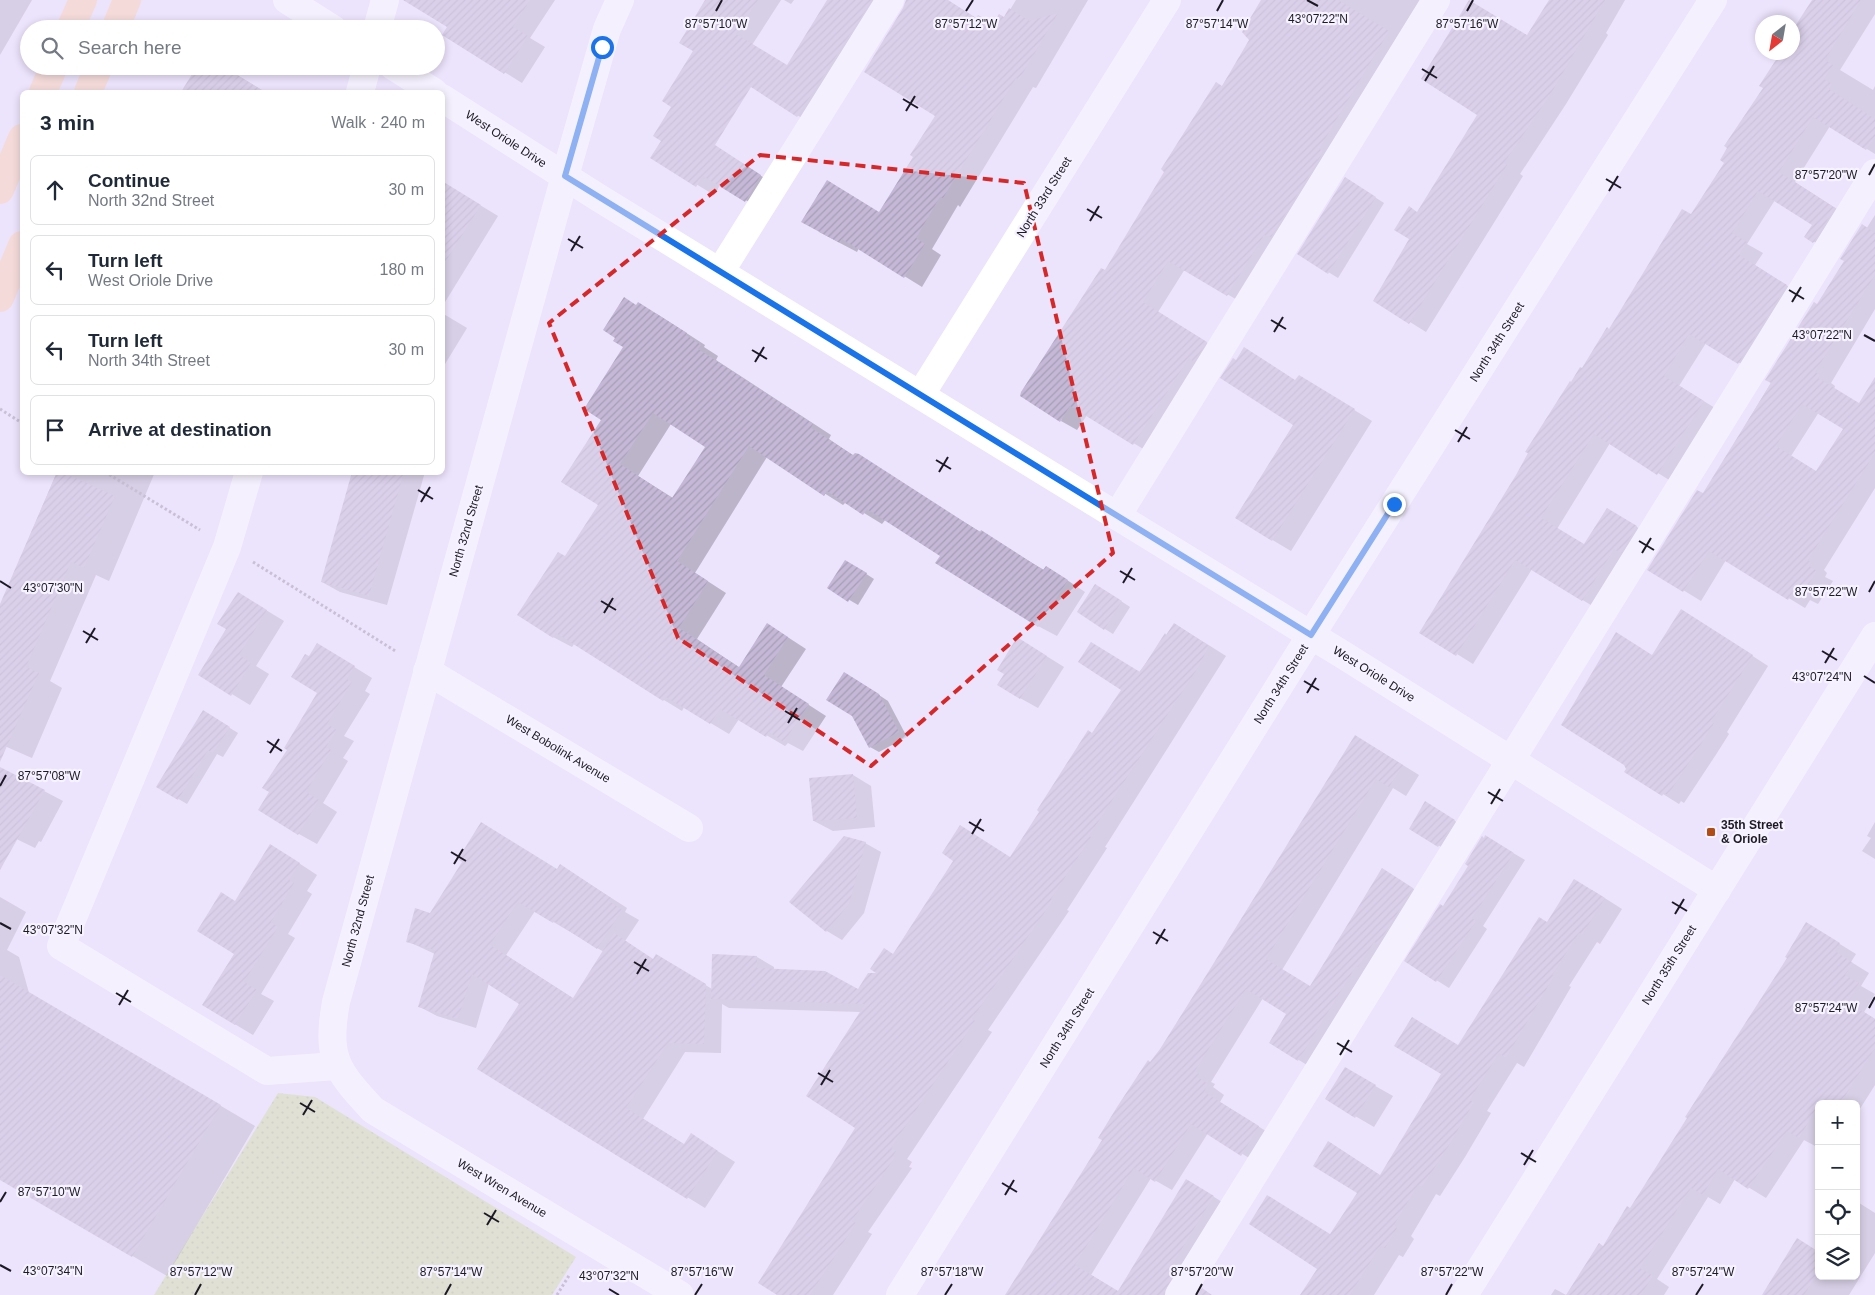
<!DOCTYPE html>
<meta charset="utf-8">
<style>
body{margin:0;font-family:Arial,sans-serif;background:#f2f2f3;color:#1f2937}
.controls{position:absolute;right:15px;bottom:15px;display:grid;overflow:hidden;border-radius:8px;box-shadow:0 2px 8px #0003}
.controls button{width:45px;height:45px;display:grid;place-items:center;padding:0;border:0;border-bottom:1px solid #e0e1e3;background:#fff;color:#1f2937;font:25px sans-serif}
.compass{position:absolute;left:1755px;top:15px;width:45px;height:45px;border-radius:50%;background:#fff;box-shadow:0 2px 8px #0003;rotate:211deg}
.stop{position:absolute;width:15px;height:15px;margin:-11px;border:4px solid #1a73e8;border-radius:50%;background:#fff}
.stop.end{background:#1a73e8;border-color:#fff;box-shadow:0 1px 5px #0008}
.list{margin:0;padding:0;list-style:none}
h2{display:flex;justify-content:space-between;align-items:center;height:65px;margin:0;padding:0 20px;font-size:21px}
h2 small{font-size:16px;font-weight:400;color:#747a83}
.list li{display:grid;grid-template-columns:32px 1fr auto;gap:15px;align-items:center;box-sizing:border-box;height:70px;margin:0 10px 10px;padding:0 10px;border:1px solid #e0e1e3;border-radius:8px}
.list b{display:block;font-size:19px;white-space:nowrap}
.list p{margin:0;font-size:16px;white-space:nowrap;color:#747a83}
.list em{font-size:16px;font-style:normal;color:#747a83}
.icon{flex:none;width:28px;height:28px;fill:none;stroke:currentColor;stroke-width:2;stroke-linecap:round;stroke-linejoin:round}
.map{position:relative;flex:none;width:1875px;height:1295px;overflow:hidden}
.search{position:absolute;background:#fff;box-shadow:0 2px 8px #0003;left:20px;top:20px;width:425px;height:55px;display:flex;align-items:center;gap:12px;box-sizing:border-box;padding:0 18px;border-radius:28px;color:#747a83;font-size:19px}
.panel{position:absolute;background:#fff;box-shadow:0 2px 8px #0003;left:20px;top:90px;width:425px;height:385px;border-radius:8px}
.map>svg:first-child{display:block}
.grass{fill:url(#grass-dots)}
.shadow{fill:#0003;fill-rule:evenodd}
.building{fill:url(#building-hatch);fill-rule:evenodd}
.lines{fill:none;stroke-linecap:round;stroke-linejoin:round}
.path{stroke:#9d96a9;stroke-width:3;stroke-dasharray:2.5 2.5;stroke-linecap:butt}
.minor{stroke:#fff;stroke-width:28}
.major{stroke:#fdd1b1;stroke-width:28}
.route{stroke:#1a73e8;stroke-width:6}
.marked{fill:none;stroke:#d62828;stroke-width:4;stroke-dasharray:10 6;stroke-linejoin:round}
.ticks{fill:none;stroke:#1e1a25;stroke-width:2}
.poi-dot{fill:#b04d16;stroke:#f7f2ff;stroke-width:2}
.labels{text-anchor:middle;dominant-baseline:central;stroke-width:4.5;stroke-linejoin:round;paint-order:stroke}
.street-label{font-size:12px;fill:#1e1a25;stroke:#f7f2ff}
.poi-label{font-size:12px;font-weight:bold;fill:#1e1a25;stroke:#f7f2ff;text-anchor:start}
.ticks-label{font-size:12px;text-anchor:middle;fill:#1e1a25;stroke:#f7f2ff;stroke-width:4.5;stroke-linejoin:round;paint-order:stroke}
</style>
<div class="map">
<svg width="1875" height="1295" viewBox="0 0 1875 1295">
<defs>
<pattern id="grass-dots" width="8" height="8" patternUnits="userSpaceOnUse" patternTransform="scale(1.25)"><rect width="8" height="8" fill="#d1dca5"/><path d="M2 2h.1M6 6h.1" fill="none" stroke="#b3bc8e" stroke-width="1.8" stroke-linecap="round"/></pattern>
<pattern id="building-hatch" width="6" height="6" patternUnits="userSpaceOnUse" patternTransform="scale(1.25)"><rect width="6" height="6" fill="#c4b8d6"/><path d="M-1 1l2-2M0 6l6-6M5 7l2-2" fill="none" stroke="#a89eb8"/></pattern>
</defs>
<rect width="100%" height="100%" fill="#ece3fc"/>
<path class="grass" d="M 278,1093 L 315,1097 L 576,1257 L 552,1295 L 154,1295 Z"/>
<g class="shadow">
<path d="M 0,0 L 32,0 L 0,55 Z"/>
<path d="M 406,0 L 555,0 L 530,38 L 545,47 L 522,83 L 443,34 L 448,27 Z"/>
<path d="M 706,0 L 781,0 L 752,45 L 701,154 L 740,162 L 769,181 L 754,205 L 720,185 L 714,195 L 652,157 L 662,140 L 695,51 Z"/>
<path d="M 784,0 L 794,0 L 791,4 Z"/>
<path d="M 828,0 L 895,0 L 814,125 L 797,115 Z"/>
<path d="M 947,0 L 976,18 L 994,26 L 1005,18 L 1016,0 L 1088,0 L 1036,88 L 1033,87 L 960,207 L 958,205 L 932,249 L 941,255 L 922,287 L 859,248 L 857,252 L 819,232 L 880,213 L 915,157 L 936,115 Z"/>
<path d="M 1268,0 L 1431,0 L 1244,304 L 1185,269 L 1158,312 L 1222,352 L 1150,453 L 1087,415 L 1077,430 L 1061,421 L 1106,272 L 1251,40 Z"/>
<path d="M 1551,0 L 1625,0 L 1606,33 L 1608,35 L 1566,104 L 1520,174 L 1523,176 L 1426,332 L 1410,322 L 1411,239 L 1418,213 Z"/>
<path d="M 1814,0 L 1875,0 L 1875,14 L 1840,70 L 1873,90 L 1875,86 L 1875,154 L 1830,126 L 1795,182 L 1851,218 L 1830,251 L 1806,237 L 1814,224 L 1775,200 L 1747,244 L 1763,253 L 1755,265 L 1803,296 L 1755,372 L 1706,343 L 1679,386 L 1720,411 L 1674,483 L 1610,443 L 1557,529 L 1585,546 L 1624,519 L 1653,537 L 1599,610 L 1532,569 L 1473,664 L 1457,654 L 1572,383 L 1692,216 L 1792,52 Z"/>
<path d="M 199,66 L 222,66 L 265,92 L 182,92 Z"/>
<path d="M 442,182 L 498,216 L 442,307 Z"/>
<path d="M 1354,184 L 1384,203 L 1338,278 L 1299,254 Z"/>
<path d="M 1875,215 L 1875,309 L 1831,383 L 1835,386 L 1834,389 L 1859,404 L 1875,384 L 1875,488 L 1824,570 L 1827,573 L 1825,577 L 1833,581 L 1818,604 L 1810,600 L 1805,608 L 1726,560 L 1701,601 L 1649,569 L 1703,495 L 1818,305 ZM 1819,412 L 1845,428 L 1817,472 L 1791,456 Z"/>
<path d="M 637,306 L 657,314 L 705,345 L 704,347 L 718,356 L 716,360 L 831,435 L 829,439 L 854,456 L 1044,570 L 1064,578 L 1085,592 L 1057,636 L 1038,626 L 942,555 L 886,519 L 882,524 L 846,502 L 843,505 L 767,457 L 695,573 L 726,593 L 697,639 L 740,668 L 786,636 L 806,649 L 781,687 L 826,716 L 803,751 L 788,743 L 785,746 L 739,719 L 729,734 L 684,707 L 682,711 L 664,700 L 574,644 L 572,647 L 553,637 L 565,558 L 599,505 L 603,420 ZM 671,424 L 707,446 L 673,498 L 638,476 Z"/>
<path d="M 442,313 L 467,328 L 442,369 Z"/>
<path d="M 1296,381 L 1317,387 L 1372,421 L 1291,551 L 1236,518 L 1294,424 Z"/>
<path d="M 57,472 L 155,472 L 109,581 L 96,575 L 50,681 L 62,688 L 32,758 L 0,744 L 0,606 Z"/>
<path d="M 353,472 L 425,472 L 387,605 L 340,592 L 322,582 Z"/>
<path d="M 854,566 L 874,579 L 858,605 L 829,588 Z"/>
<path d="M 1104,590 L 1130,607 L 1113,634 L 1105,629 Z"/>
<path d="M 256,604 L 284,621 L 256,666 L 269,674 L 250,705 L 199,674 Z"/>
<path d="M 1697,620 L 1768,666 L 1727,732 L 1729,734 L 1717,753 L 1684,803 L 1681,801 L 1679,804 L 1626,771 L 1653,656 Z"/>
<path d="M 1175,624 L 1226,656 L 1105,847 L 1107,848 L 1067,910 L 1069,911 L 988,1030 L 992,1032 L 907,1159 L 912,1162 L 909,1167 L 912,1168 L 868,1232 L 872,1234 L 833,1295 L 779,1295 L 857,1128 L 861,1012 L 729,1008 L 722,1004 L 721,1053 L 685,1052 L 643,1119 L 685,1145 L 708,1145 L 735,1162 L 705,1208 L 478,1068 L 521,1003 L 489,983 L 476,1028 L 437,1016 L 420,1007 L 435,954 L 407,941 L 430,914 L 557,870 L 560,865 L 627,908 L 625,912 L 639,920 L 625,941 L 654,960 L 656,955 L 712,989 L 757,957 L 774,967 L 774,970 L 858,990 L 880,975 L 894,955 L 1011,858 L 1093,734 ZM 535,911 L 604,952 L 574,999 L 506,955 Z"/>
<path d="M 1035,649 L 1064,667 L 1038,708 L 1020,698 Z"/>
<path d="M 335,655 L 372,678 L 365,691 L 370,694 L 344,736 L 354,741 L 343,758 L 348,761 L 323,803 L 337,812 L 317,844 L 299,834 L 271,792 L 288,749 L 319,692 L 309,658 Z"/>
<path d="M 853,678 L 888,701 L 907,737 L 879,752 L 870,747 Z"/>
<path d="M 212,717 L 238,733 L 223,757 L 217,754 L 187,804 L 157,786 Z"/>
<path d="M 1372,746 L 1419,775 L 1406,796 L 1393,788 L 1282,970 L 1310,988 L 1399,880 L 1429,898 L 1315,1070 L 1270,1042 L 1288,1014 L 1263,998 L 1211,1082 L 1215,1084 L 1213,1087 L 1224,1095 L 1220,1102 L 1275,1137 L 1259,1164 L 1208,1133 L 1172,1190 L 1151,1178 L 1091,1275 L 1119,1292 L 1203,1190 L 1230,1207 L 1183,1295 L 1007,1295 L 1151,1063 Z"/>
<path d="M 0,768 L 63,801 L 41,842 L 39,841 L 35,848 L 0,831 Z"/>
<path d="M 853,775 L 871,786 L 875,827 L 833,831 L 814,821 Z"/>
<path d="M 1434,808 L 1463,826 L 1448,851 L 1410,828 Z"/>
<path d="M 1875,822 L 1875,859 L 1862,851 L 1871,838 L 1867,836 Z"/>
<path d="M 1486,837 L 1525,860 L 1483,926 L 1487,929 L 1449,988 L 1406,961 L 1444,908 Z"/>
<path d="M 865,843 L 881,852 L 864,913 L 842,940 L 827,931 L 791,902 Z"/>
<path d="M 288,856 L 317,875 L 307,891 L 312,894 L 288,934 L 295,938 L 261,994 L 274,1001 L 253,1035 L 203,1005 L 235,953 L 236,902 Z"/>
<path d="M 1592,890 L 1622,909 L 1600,944 L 1597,942 L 1569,986 L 1571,987 L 1524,1067 L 1517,1063 L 1487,1111 L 1491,1113 L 1465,1157 L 1440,1196 L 1436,1194 L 1411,1236 L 1414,1239 L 1403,1257 L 1399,1255 L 1374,1295 L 1302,1295 L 1318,1268 L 1331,1235 L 1359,1193 L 1329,1142 L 1381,1176 L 1458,1047 L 1548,923 Z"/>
<path d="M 0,897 L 26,912 L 7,950 L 19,957 L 29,993 L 255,1126 L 167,1276 L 0,1179 Z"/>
<path d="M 1807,924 L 1856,954 L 1851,962 L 1869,973 L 1861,986 L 1875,994 L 1864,1012 L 1875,1019 L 1875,1085 L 1856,1115 L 1856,1104 L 1819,1104 L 1819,1144 L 1817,1147 L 1804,1140 L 1766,1198 L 1735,1179 L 1720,1204 L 1708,1197 L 1657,1279 L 1669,1287 L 1664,1295 L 1568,1295 L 1631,1210 L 1789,957 Z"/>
<path d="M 1345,1069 L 1393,1096 L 1374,1127 L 1326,1099 Z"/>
<path d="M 1856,1201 L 1875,1213 L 1875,1253 L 1849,1295 L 1763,1295 L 1819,1247 L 1819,1276 L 1856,1276 Z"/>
<path d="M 1555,1289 L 1566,1295 L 1551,1295 Z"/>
</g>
<g class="building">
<path d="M 403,0 L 530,0 L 513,27 L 528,36 L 504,74 L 442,35 L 447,27 Z"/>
<path d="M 705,0 L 758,0 L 736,34 L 787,65 L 827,0 L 872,0 L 797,117 L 751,87 L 715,145 L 761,175 L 745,202 L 703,176 L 696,187 L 650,158 L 661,141 L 653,136 L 671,107 L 662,101 L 693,51 L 679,43 Z"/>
<path d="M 906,0 L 948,0 L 976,18 L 978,15 L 993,24 L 999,14 L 1004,17 L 1009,8 L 1029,21 L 1058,13 L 1019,80 L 1016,78 L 943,198 L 940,197 L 916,238 L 925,244 L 904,278 L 842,239 L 840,243 L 801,222 L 827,180 L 879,212 L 913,157 L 910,155 L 935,116 L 864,72 L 903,8 Z"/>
<path d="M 1261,0 L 1338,0 L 1389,31 L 1319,149 L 1323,151 L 1318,161 L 1271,237 L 1264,235 L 1227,296 L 1168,261 L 1143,302 L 1207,342 L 1194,362 L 1189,358 L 1133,445 L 1070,406 L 1060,422 L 1020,396 L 1021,392 L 1101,268 L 1105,270 L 1164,172 L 1161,169 L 1216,82 L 1222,86 L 1249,40 L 1242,32 Z"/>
<path d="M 1469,0 L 1527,35 L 1549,0 L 1605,0 L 1550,95 L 1504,163 L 1507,165 L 1409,324 L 1373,301 L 1409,239 L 1394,230 L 1409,206 L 1417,212 L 1477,115 L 1421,79 Z"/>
<path d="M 1812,0 L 1861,0 L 1825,60 L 1833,65 L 1824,79 L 1832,84 L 1829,89 L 1875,119 L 1875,137 L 1866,150 L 1813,117 L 1779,172 L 1835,208 L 1813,243 L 1804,237 L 1812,225 L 1758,191 L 1732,233 L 1747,242 L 1739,255 L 1787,285 L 1738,364 L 1689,334 L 1664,376 L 1704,401 L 1657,475 L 1594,434 L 1541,518 L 1584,544 L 1607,508 L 1637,526 L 1621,553 L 1614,549 L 1582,601 L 1515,560 L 1456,656 L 1419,633 L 1516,475 L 1528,453 L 1525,452 L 1570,381 L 1571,382 L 1580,367 L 1582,368 L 1607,327 L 1609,329 L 1682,209 L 1691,214 L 1724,163 L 1720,160 L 1727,148 L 1724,146 L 1763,88 L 1759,86 L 1781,52 L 1792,52 L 1792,31 Z"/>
<path d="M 197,66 L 223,66 L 265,92 L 181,92 Z"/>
<path d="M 1345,177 L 1376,197 L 1328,274 L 1297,254 Z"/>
<path d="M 442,181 L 481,205 L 442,267 Z"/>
<path d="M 1862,224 L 1875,233 L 1875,275 L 1815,372 L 1820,375 L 1818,378 L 1859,403 L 1875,377 L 1875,453 L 1808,560 L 1811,562 L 1809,566 L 1817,571 L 1801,596 L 1793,591 L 1788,600 L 1709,551 L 1683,592 L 1647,570 L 1697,490 L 1703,493 L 1771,383 L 1765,380 L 1814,302 L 1817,304 L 1844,261 L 1840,259 ZM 1802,404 L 1843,429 L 1816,471 L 1776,446 Z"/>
<path d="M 624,297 L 636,305 L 638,302 L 687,333 L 686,335 L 701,345 L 698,349 L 813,424 L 811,428 L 853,455 L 855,453 L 859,454 L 980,532 L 981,530 L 1043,570 L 1046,566 L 1068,580 L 1038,627 L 935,563 L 940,556 L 867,509 L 863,515 L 827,491 L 824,496 L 749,446 L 677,561 L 708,581 L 679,628 L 739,667 L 767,623 L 788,637 L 764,675 L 809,704 L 784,742 L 769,732 L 766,737 L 720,709 L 710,724 L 666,697 L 663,701 L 556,633 L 553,638 L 517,615 L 558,552 L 565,556 L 598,505 L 561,482 L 601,420 L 584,409 L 623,347 L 613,341 L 615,338 L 603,330 ZM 653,413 L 705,447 L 672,498 L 620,464 Z"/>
<path d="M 1244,347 L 1295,380 L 1299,375 L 1355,409 L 1272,541 L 1235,518 L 1293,425 L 1220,378 L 1233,358 L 1236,360 Z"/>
<path d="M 57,472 L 62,472 L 115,496 L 84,568 L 71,562 L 26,667 L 39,673 L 0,762 L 0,604 Z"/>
<path d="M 352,472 L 404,472 L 369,596 L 321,582 Z"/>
<path d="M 845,560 L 867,573 L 848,602 L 827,588 Z"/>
<path d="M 1095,584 L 1122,601 L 1104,630 L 1077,612 Z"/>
<path d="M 238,592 L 267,610 L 239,655 L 251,663 L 231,696 L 198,675 L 226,629 L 217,624 Z"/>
<path d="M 1681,609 L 1753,655 L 1711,722 L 1714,723 L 1701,744 L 1668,795 L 1664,793 L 1662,796 L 1624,772 L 1626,769 L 1624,765 L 1561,725 L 1616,632 L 1652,655 Z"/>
<path d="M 1174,623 L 1209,646 L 1199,666 L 1089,836 L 1091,837 L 1051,899 L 1053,900 L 972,1019 L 975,1021 L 891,1148 L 896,1151 L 893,1156 L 895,1157 L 852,1221 L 856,1223 L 810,1295 L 777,1295 L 758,1283 L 855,1128 L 806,1096 L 865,1004 L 711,999 L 712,954 L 757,956 L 757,968 L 825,971 L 858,989 L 868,973 L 876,973 L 870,969 L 884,948 L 893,954 L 953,861 L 942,853 L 960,825 L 1010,857 L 1039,812 L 1037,810 L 1088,730 L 1092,733 L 1121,690 L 1078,662 L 1091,642 L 1140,672 L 1165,633 L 1166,635 Z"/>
<path d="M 1017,637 L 1047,656 L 1020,699 L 997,685 L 1004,674 L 997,670 Z"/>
<path d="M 317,643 L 355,666 L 347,679 L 352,682 L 327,724 L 337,730 L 326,747 L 331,750 L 306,792 L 319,800 L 298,835 L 258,810 L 269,792 L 262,788 L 287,750 L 284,748 L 317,693 L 291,677 L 305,654 L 309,656 Z"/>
<path d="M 844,672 L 879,694 L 899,732 L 869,748 L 852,716 L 826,700 Z"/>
<path d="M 203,710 L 230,727 L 213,753 L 208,750 L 178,800 L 156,787 Z"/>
<path d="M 1355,735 L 1403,765 L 1389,787 L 1376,779 L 1266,959 L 1310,986 L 1382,868 L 1413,888 L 1378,944 L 1374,942 L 1358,967 L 1356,966 L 1298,1061 L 1269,1043 L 1286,1014 L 1246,989 L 1195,1071 L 1199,1074 L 1197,1077 L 1208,1084 L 1204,1092 L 1259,1126 L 1241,1156 L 1191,1124 L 1155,1182 L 1134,1168 L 1075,1265 L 1118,1291 L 1186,1179 L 1214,1196 L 1170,1268 L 1175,1272 L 1163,1295 L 1005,1295 L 1102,1140 L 1098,1138 L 1117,1107 L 1148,1060 L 1150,1062 L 1160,1049 L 1202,982 Z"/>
<path d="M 0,767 L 45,790 L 0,870 Z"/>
<path d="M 853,774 L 857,818 L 813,821 L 809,778 Z"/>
<path d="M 1425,801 L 1455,820 L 1438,847 L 1409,829 Z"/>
<path d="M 481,822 L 557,869 L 560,864 L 611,898 L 609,901 L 622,910 L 597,949 L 554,921 L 553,923 L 518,902 L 490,945 L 573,998 L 614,933 L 653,959 L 656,954 L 706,984 L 704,1044 L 668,1043 L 626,1108 L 684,1144 L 691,1133 L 718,1151 L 687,1199 L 477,1069 L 519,1004 L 472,974 L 458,1019 L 418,1007 L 435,950 L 406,942 L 415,908 L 430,913 L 462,862 L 458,859 Z"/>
<path d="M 1485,835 L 1514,853 L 1472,918 L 1476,921 L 1436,982 L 1404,961 L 1440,904 L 1443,906 L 1468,866 L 1465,864 L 1482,836 L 1484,838 Z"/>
<path d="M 844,836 L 866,842 L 849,904 L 826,932 L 789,902 Z"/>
<path d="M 270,844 L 300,863 L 289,880 L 294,883 L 271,922 L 278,927 L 244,982 L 257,990 L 235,1025 L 202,1005 L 234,954 L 197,931 L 221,892 L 235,901 Z"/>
<path d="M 1574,879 L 1605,898 L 1582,935 L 1579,933 L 1552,975 L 1554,976 L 1506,1058 L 1499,1053 L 1470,1100 L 1474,1102 L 1448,1147 L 1422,1187 L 1418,1185 L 1394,1225 L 1397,1228 L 1385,1248 L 1381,1246 L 1379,1248 L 1350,1295 L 1300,1295 L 1317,1269 L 1249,1224 L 1267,1195 L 1330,1234 L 1357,1193 L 1313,1166 L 1328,1141 L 1380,1175 L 1441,1074 L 1394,1046 L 1412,1017 L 1458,1045 L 1539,917 L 1547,922 Z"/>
<path d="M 1806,922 L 1840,943 L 1835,951 L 1853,963 L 1845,975 L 1859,983 L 1848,1002 L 1875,1019 L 1875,1048 L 1840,1104 L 1819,1104 L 1799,1138 L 1787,1131 L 1748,1189 L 1718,1169 L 1703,1195 L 1691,1188 L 1640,1268 L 1653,1276 L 1641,1295 L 1566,1295 L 1599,1243 L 1603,1246 L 1627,1206 L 1630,1208 L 1687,1118 L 1685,1117 L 1787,958 L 1785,957 Z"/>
<path d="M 0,975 L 221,1105 L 132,1257 L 0,1180 Z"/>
<path d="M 1345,1067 L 1376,1085 L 1355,1118 L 1325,1099 Z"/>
<path d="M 1797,1238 L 1819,1252 L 1819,1271 L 1804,1295 L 1762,1295 Z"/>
<path d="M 1202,1288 L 1212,1295 L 1197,1295 Z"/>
</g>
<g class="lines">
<g class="path">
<path d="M 0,409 L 22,423"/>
<path d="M 105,472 L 200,530"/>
<path d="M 253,562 L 397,652"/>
<path d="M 557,1295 L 570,1274"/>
</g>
<g class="minor">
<path d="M 287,0 L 333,29"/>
<path d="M 620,0 L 607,29 L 565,176 L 336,1002 C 326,1058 336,1070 373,1110 L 680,1295"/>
<path d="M 377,29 L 385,0"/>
<path d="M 393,66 L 434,92"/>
<path d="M 360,92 L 367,66"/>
<path d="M 442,98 L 599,198 L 1345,656 L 1717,890"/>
<path d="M 720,272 L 890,0"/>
<path d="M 921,394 L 1167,0"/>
<path d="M 249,472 L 227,547 L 61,946 L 267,1071 L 336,1066"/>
<path d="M 1117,516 L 1436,0"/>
<path d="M 427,671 L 689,828"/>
<path d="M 900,1295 L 1311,635 L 1713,0"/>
<path d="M 1179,1295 L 1875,173"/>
<path d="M 1464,1295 L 1875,636"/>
</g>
<g class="major">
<path d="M 70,29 L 83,0"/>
<path d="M 115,29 L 127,0"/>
<path d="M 43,92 L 54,66"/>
<path d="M 88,92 L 99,66"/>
<path d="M 0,190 L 22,138"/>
<path d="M 0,298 L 22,245"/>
</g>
</g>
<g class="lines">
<path class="route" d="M 602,47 L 565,176 L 1311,635 L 1394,504"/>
</g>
<path d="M0 0H1875V1295H0ZM 760,155 L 1024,183 L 1113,553 L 871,766 L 678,638 L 549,323 Z" fill="#ece3fc" fill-opacity=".55" fill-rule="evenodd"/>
<path class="marked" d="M 760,155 L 1024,183 L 1113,553 L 871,766 L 678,638 L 549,323 Z"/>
<path class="ticks" d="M 1307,0 L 1318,6M 716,11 L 722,0M 966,11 L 973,0M 1217,11 L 1223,0M 1467,11 L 1473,0M 1422,69 L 1437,78M 1425,81 L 1434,66M 903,99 L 918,108M 906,111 L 915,96M 1869,175 L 1875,164M 1606,179 L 1621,188M 1609,191 L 1618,176M 1087,209 L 1102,218M 1090,221 L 1099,206M 568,239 L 583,248M 571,251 L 580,236M 1789,290 L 1804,299M 1792,302 L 1801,287M 1271,320 L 1286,329M 1274,332 L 1283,317M 1864,335 L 1875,341M 752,350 L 767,359M 755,362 L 764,347M 1455,430 L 1470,439M 1458,442 L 1467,427M 936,460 L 951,469M 939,472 L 948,457M 418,490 L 433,499M 421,502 L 430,487M 1639,541 L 1654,550M 1642,553 L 1651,538M 1120,571 L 1135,580M 0,581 L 11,588M 1123,583 L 1132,568M 1869,592 L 1875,581M 601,601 L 616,610M 604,613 L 613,598M 83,631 L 98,640M 86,643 L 95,628M 1822,651 L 1837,660M 1825,663 L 1834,648M 1864,676 L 1875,683M 1304,681 L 1319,690M 1307,693 L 1316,678M 785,711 L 800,720M 788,723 L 797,708M 267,741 L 282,751M 270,753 L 279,739M 0,786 L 6,775M 1488,792 L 1503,801M 1491,804 L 1500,789M 969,822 L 984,831M 972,834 L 981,819M 451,852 L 466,861M 454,864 L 463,849M 1672,902 L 1687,911M 1675,914 L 1684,899M 0,923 L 11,929M 1153,932 L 1168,941M 1156,944 L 1165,929M 634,962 L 649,971M 637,974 L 646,959M 116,993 L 131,1002M 119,1005 L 128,990M 1869,1008 L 1875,997M 1337,1043 L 1352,1052M 1340,1055 L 1349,1040M 818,1073 L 833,1082M 821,1085 L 830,1070M 300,1103 L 315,1112M 303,1115 L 312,1100M 1521,1153 L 1536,1162M 1524,1165 L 1533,1150M 1002,1183 L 1017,1192M 1005,1195 L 1014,1180M 0,1202 L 6,1192M 484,1213 L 499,1222M 487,1225 L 496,1210M 0,1265 L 11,1271M 609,1289 L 619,1295M 195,1295 L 201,1284M 445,1295 L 451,1284M 695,1295 L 702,1284M 945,1295 L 952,1284M 1196,1295 L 1202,1284M 1446,1295 L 1452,1284M 1696,1295 L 1703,1284"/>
<rect class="poi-dot" x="1706" y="827" width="10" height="10" rx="2.5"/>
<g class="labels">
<g class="street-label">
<text transform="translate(506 139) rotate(33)">West Oriole Drive</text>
<text transform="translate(1044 197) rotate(-58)">North 33rd Street</text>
<text transform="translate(1497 342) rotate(-58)">North 34th Street</text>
<text transform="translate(466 531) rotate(-74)">North 32nd Street</text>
<text transform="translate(1374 674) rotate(32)">West Oriole Drive</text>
<text transform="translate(1281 684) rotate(-58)">North 34th Street</text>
<text transform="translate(558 749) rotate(31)">West Bobolink Avenue</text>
<text transform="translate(358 921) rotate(-75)">North 32nd Street</text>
<text transform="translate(1669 965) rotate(-58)">North 35th Street</text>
<text transform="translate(1067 1028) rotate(-58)">North 34th Street</text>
<text transform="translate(502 1188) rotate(31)">West Wren Avenue</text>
</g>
<g class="poi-label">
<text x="1721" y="825">35th Street<tspan x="1721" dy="14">&amp; Oriole</tspan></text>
</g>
</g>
<g class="ticks-label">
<text x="1318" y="23">43°07'22"N</text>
<text x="716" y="28">87°57'10"W</text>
<text x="966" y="28">87°57'12"W</text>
<text x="1217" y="28">87°57'14"W</text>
<text x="1467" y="28">87°57'16"W</text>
<text x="1826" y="179">87°57'20"W</text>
<text x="1822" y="339">43°07'22"N</text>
<text x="53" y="592">43°07'30"N</text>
<text x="1826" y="596">87°57'22"W</text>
<text x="1822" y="681">43°07'24"N</text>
<text x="49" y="780">87°57'08"W</text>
<text x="53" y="934">43°07'32"N</text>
<text x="1826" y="1012">87°57'24"W</text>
<text x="49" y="1196">87°57'10"W</text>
<text x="53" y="1275">43°07'34"N</text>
<text x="201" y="1276">87°57'12"W</text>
<text x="451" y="1276">87°57'14"W</text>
<text x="702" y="1276">87°57'16"W</text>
<text x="952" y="1276">87°57'18"W</text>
<text x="1202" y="1276">87°57'20"W</text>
<text x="1452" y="1276">87°57'22"W</text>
<text x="1703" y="1276">87°57'24"W</text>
<text x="609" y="1280">43°07'32"N</text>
</g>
</svg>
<div class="controls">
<button>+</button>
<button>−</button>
<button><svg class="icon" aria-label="locate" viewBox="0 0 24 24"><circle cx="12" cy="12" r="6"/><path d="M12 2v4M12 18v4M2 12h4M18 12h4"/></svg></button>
<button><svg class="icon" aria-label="layers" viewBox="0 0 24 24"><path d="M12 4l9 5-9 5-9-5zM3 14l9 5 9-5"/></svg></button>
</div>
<svg class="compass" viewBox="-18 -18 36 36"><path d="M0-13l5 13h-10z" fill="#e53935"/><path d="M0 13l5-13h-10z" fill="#747a83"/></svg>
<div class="stop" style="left:602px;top:47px"></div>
<div class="stop end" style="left:1394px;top:504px"></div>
<div class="search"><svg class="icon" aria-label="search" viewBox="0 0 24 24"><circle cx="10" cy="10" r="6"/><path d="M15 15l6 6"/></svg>Search here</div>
<section class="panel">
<h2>3 min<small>Walk · 240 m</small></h2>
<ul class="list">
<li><svg class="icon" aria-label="ahead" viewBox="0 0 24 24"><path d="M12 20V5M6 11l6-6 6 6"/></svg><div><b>Continue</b><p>North 32nd Street</p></div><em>30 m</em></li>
<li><svg class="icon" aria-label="left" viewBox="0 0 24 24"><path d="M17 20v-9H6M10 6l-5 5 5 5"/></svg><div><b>Turn left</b><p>West Oriole Drive</p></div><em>180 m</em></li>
<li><svg class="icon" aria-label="left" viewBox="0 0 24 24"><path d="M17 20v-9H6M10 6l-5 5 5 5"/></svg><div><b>Turn left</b><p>North 34th Street</p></div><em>30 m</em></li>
<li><svg class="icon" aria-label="arrive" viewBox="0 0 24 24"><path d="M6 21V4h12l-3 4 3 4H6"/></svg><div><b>Arrive at destination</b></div></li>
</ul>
</section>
</div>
